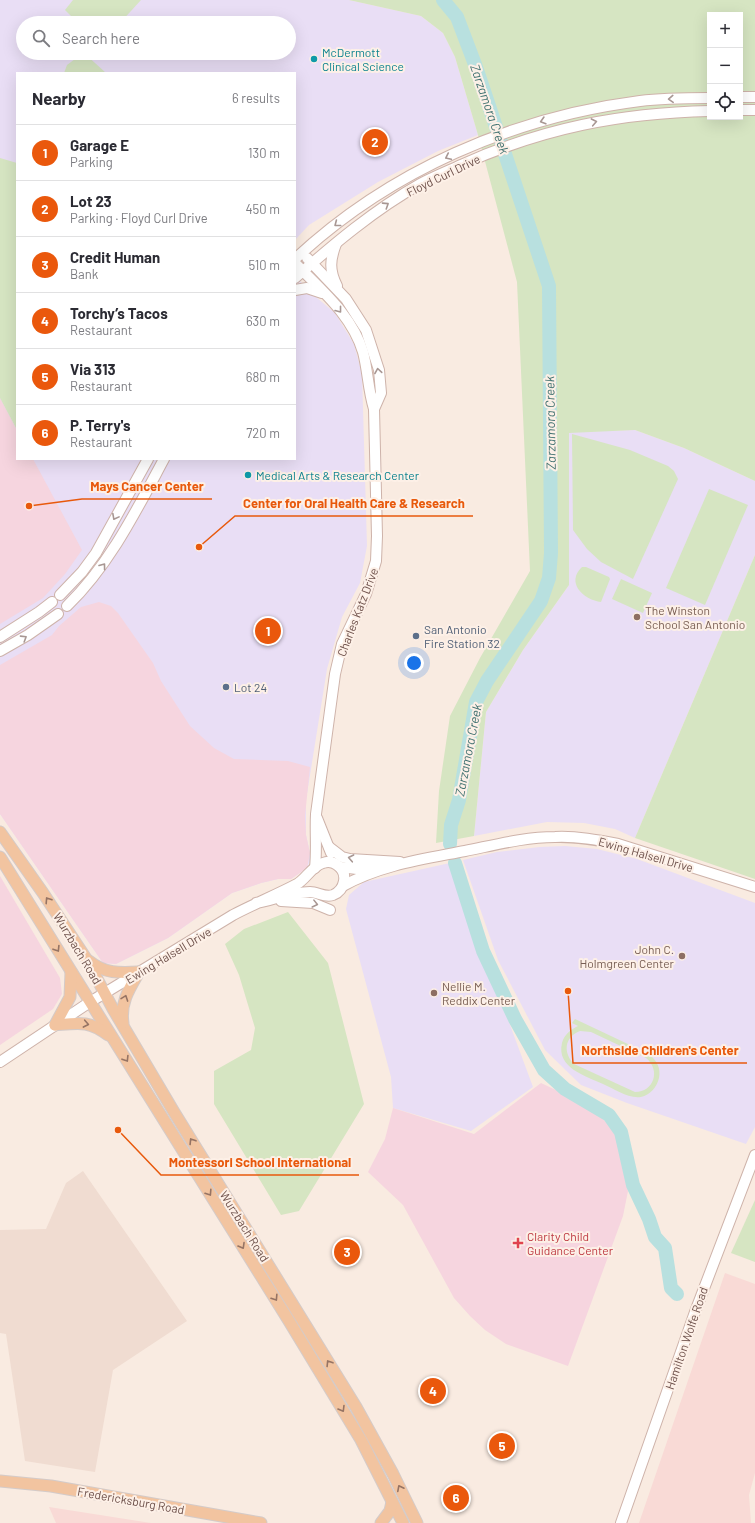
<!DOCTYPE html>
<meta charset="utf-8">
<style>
body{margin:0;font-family:Barlow,sans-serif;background:#f7f7f7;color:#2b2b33}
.controls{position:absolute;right:12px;top:12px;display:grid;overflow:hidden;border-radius:0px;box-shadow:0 4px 16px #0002}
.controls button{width:36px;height:36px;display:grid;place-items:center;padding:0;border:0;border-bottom:1px solid #e1e1e2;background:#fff;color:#2b2b33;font:20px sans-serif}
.you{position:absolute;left:414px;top:663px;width:14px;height:14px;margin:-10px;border:3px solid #fff;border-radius:50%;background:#1a73e8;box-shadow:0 0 0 6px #1a73e833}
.badge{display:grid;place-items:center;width:26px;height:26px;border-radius:50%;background:#ea580c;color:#fff;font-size:13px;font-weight:700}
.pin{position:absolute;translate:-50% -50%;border:2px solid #fff;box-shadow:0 1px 4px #0006}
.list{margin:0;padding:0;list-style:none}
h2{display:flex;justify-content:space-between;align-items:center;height:52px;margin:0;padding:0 16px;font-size:17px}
h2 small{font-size:13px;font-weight:400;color:#7c7c81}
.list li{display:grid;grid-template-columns:26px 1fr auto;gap:12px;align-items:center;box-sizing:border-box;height:56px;padding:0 16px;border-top:1px solid #e1e1e2}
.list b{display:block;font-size:15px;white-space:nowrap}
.list p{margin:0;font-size:13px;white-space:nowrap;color:#7c7c81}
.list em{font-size:13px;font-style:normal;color:#7c7c81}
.icon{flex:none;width:22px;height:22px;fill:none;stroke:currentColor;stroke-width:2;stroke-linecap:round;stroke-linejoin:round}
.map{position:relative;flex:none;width:755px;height:1523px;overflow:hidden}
.search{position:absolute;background:#fff;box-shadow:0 4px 16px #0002;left:16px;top:16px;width:280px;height:44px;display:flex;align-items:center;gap:10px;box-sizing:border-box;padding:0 14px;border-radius:22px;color:#7c7c81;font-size:15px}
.panel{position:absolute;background:#fff;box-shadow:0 4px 16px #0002;left:16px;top:72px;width:280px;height:388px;border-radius:0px}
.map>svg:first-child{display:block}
.residential{fill:#f0dcd1}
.commercial{fill:#f9dad6}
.education{fill:#e9def5;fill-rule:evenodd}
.medical{fill:#f6d5df}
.green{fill:#d6e5c2;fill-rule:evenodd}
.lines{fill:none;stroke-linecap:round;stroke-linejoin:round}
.river{stroke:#b8e0df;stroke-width:14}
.secondary-casing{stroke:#ceb3aa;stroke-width:12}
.primary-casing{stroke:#d4cbc9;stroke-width:13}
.secondary{stroke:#fff;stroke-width:10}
.primary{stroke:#f2c4a0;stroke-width:11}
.oneway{stroke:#a89793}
.oneway2{stroke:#967464}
.culture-dot{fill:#0f9aa8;stroke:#fdf0e7;stroke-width:1.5}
.education-dot{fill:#8d6e63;stroke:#fdf0e7;stroke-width:1.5}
.service-dot{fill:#5c6f8a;stroke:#fdf0e7;stroke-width:1.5}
.health-dot{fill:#e0444e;stroke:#fdf0e7;stroke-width:1.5}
.labels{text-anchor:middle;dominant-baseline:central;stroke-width:4;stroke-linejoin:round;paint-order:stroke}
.culture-label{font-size:12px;fill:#0d838f;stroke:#fdf0e7;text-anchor:start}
.street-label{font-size:12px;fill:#6e514b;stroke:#fdf0e7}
.education-label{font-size:12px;fill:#785e54;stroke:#fdf0e7;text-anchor:start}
.service-label{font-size:12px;fill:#4e5e75;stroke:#fdf0e7;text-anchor:start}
.health-label{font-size:12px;fill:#be3a42;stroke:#fdf0e7;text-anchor:start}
.water-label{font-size:13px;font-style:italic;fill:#417271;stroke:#fdf0e7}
.leader{fill:none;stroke:#e8590c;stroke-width:1.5}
.callout-dot{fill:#e8590c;stroke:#fdf0e7;stroke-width:1.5}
.callout-label{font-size:13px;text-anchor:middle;font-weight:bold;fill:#e8590c;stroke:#fdf0e7;stroke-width:4;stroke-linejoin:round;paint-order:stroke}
</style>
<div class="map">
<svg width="755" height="1523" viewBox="0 0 755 1523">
<rect width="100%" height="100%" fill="#f9ebe1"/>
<path class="residential" d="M 83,1171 L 187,1321 L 113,1370 L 95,1472 L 25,1461 L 6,1334 L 0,1333 L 0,1230 L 46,1229 L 66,1183 Z"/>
<g class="commercial">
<path d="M 725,1273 L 755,1284 L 755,1473 L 749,1495 L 751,1523 L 639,1523 Z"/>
<path d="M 49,1507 L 151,1523 L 56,1523 Z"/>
</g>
<g class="education">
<path d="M 0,0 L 349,0 L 421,16 L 443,33 L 455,57 L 478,135 L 438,151 L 378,182 L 309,225 L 295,240 L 295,73 L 17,73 L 17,459 L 295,459 L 295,276 L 316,297 L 335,313 L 354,344 L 362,374 L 367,546 L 360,583 L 342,617 L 327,669 L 306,800 L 306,835 L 310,853 L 310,861 L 307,868 L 291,879 L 278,879 L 261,883 L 232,893 L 168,938 L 116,964 L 103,963 L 0,814 ZM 23,23 L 289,23 L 289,53 L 23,53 Z"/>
<path d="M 635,430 L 684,448 L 755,481 L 755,555 L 635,838 L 615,829 L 584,823 L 547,822 L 474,836 L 486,712 L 523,650 L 569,585 L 569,432 Z"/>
<path d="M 565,846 L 597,849 L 637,859 L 755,903 L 755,1127 L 746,1144 L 627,1103 L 581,1085 L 545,1050 L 498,960 L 463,860 L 497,852 L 540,847 Z"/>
<path d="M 450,863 L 533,1087 L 471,1131 L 393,1108 L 391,1077 L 346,909 L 349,895 L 364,882 Z"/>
</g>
<g class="medical">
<path d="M 0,398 L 17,430 L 17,459 L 33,459 L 82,550 L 65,574 L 43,598 L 0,624 Z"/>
<path d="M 99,602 L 111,606 L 118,613 L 153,663 L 161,681 L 190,726 L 214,748 L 234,759 L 288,761 L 310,767 L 305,816 L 306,835 L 310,853 L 307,868 L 291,879 L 278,879 L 261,883 L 232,893 L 168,938 L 116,964 L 103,963 L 0,814 L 0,665 L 52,635 L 59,626 L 81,607 Z"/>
<path d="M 0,876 L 60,978 L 62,994 L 53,1009 L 0,1045 Z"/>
<path d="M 541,1083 L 592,1107 L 616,1133 L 628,1191 L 623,1216 L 568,1366 L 506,1344 L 485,1330 L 470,1316 L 454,1298 L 403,1205 L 368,1172 L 385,1139 L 393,1108 L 474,1134 Z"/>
</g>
<g class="green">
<path d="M 73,0 L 141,0 L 120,23 L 78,23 L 65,10 Z"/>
<path d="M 349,0 L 755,0 L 755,481 L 684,448 L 635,430 L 569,433 L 569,585 L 523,650 L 486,712 L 474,836 L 436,843 L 439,791 L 450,716 L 480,658 L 530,571 L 517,282 L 478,135 L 455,57 L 443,33 L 421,16 ZM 710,15 L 740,15 L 740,117 L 710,117 Z"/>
<path d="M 83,53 L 84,53 L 106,73 L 64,73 L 67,65 Z"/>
<path d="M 0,158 L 17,163 L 17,430 L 0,398 Z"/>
<path d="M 572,434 L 630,450 L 668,466 L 674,471 L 678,479 L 633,579 L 601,562 L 587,549 L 573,530 Z"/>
<path d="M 709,489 L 748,505 L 705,605 L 666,588 Z"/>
<path d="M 755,555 L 755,879 L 635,838 Z"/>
<path d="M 582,567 L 586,567 L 609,577 L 610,579 L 601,602 C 584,600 565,583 582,567 Z"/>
<path d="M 621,579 L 652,593 L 643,613 L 612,599 Z"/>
<path d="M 288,912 L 328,963 L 364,1104 L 299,1211 L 281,1215 L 214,1104 L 214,1071 L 251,1050 L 255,1028 L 239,975 L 225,944 L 244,929 Z"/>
<path d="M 575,1019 L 649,1054 C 657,1061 661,1068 659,1078 C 657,1087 650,1095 641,1097 C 628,1099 615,1089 603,1084 C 586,1076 556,1068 562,1043 C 564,1035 570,1030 578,1026 L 572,1023 ZM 580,1031 L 591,1032 L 646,1058 C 661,1070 654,1092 635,1092 L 574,1064 C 563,1053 564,1037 580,1031 Z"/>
<path d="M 755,1200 L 755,1262 L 731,1253 Z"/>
</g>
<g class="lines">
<g class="river">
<path d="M 443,0 L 457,17 L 476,67 L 549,286 L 551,553 L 549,578 L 541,601 L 487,681 L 476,702 L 459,800 L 451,825 L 450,844"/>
<path d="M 455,863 L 483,951 L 515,1019 L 544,1070 L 565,1089 L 609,1115 L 621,1132 L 633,1185 L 649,1219 L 655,1237 L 665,1248 L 671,1288 L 677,1294"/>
</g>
<defs>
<g id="secondary">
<path d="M 740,97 L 755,97"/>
<path d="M 740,110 L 755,110"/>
<path d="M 336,244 C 330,260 329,270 337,286"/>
<path d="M 307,258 L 346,299 L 366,330 L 379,370 L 381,393 L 374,409"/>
<path d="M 295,259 C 389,171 513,117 640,101 C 663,98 687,98 710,98"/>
<path d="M 295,263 C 321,290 352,315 363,352 C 368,371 368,390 374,409 L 377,536 L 376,561 L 366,594 L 342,644 L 335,674 L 316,814 C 315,832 317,850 315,868"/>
<path d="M 295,278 C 334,244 374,210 420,184 C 433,177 448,171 461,165 C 543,128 620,113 710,111"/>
<path d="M 295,290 L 307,288 L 322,293"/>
<path d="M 60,595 L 82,572 L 96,553 L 148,459"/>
<path d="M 67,606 C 110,564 136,511 164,459"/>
<path d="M 0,637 L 39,612 L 52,602"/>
<path d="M 0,651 L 28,635 L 58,614"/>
<path d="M 317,818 L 331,853"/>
<path d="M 329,847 L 342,857 L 350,859 L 400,862"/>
<path d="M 340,867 L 357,869 L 375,867"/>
<path d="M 343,886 C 380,865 424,859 465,851 C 495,845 525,837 555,837 C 577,836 598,840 618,844 L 755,887"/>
<path d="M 281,901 L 313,903 L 330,910"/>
<path d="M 0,1062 L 90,1002 L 233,915 C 254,904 276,895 297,884 C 306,879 312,866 323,863 C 328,861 333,862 337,865 C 349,873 345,890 333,895 C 325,898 318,892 310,892 C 291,892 273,900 256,903"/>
<path d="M 621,1523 L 695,1312 L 755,1155"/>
</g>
<g id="primary">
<path d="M 0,832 L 43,893 L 87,960 L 113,1009 L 174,1112 L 356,1407 L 393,1474 L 417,1523"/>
<path d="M 0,857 L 289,1321 L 361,1440 L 403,1523"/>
<path d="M 89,961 C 105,974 120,973 139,972"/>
<path d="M 123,1023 C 120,1003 129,989 139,972"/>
<path d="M 55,1025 C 78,1023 89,1020 108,1035"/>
<path d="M 55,1025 L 70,997 L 71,972"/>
<path d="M 0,1481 L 51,1486 L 261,1523"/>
<path d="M 381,1523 L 390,1511 L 392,1502"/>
</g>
</defs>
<use href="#secondary" class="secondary-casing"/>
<use href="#primary" class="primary-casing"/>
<use href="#secondary" class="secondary"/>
<use href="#primary" class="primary"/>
</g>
<defs><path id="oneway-chevron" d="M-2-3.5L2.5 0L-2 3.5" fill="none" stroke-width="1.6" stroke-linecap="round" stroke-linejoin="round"/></defs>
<g class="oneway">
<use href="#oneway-chevron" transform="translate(671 99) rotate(177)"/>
<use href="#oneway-chevron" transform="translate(543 121) rotate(164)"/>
<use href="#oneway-chevron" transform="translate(594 122) rotate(-11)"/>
<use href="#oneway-chevron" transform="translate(448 157) rotate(155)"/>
<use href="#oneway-chevron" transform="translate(386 205) rotate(-33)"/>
<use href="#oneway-chevron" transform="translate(337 224) rotate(142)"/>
<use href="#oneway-chevron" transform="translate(339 310) rotate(52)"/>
<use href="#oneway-chevron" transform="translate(378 371) rotate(-99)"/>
<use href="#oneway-chevron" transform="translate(115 517) rotate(118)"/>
<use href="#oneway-chevron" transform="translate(103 566) rotate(-53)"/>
<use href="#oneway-chevron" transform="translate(24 638) rotate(-32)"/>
<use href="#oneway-chevron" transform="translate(351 858) rotate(-169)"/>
<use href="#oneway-chevron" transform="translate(315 904) rotate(14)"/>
</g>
<g class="oneway2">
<use href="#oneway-chevron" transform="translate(48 900) rotate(-123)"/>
<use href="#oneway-chevron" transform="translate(57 949) rotate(58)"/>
<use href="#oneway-chevron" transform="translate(125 998) rotate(-70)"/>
<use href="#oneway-chevron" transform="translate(86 1024) rotate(11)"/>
<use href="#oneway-chevron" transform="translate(126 1059) rotate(58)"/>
<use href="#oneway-chevron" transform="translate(192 1141) rotate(-122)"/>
<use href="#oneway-chevron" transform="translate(209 1193) rotate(57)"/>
<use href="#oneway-chevron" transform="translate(242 1246) rotate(60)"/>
<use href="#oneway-chevron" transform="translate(275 1298) rotate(57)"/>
<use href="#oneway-chevron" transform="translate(329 1363) rotate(-122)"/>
<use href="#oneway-chevron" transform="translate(342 1409) rotate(59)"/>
<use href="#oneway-chevron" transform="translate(400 1488) rotate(-117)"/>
</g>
<g class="culture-dot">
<circle cx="314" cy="59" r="4"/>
<circle cx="248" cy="475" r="4"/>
</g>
<g class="education-dot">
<circle cx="637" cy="617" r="4"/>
<circle cx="682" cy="956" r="4"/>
<circle cx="434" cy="993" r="4"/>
</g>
<g class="service-dot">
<circle cx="416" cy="636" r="4"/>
<circle cx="226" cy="687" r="4"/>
</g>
<path class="health-dot" d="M516 1237h4v4h4v4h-4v4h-4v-4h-4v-4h4z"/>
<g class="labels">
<g class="culture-label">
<text x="322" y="52">McDermott<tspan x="322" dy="14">Clinical Science</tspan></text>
<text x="256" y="475">Medical Arts &amp; Research Center</text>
</g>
<g class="street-label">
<text transform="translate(443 175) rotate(-26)">Floyd Curl Drive</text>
<text transform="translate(357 612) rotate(-69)">Charles Katz Drive</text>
<text transform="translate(646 854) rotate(16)">Ewing Halsell Drive</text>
<text transform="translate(78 948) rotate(59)">Wurzbach Road</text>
<text transform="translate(168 955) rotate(-31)">Ewing Halsell Drive</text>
<text transform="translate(245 1226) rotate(58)">Wurzbach Road</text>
<text transform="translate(686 1338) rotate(-71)">Hamilton Wolfe Road</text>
<text transform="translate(131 1500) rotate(10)">Fredericksburg Road</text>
</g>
<g class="education-label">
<text x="645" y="610">The Winston<tspan x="645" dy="14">School San Antonio</tspan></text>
<text x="674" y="949" text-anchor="end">John C.<tspan x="674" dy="14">Holmgreen Center</tspan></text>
<text x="442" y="986">Nellie M.<tspan x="442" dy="14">Reddix Center</tspan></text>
</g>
<g class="service-label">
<text x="424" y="629">San Antonio<tspan x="424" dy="14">Fire Station 32</tspan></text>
<text x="234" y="687">Lot 24</text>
</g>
<g class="health-label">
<text x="527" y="1236">Clarity Child<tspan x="527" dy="14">Guidance Center</tspan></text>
</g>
<g class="water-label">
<text transform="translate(490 109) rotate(71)">Zarzamora Creek</text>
<text transform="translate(550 423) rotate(-91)">Zarzamora Creek</text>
<text transform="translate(468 750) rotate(-79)">Zarzamora Creek</text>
</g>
</g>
<path class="leader" d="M29 506L82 499H212M199 547L235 516H473M568 991L573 1063H747M118 1130L161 1175H359"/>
<g class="callout-dot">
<circle cx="29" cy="506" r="4"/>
<circle cx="199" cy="547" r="4"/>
<circle cx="568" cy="991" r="4"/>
<circle cx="118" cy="1130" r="4"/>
</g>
<g class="callout-label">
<text x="147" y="491">Mays Cancer Center</text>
<text x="354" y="508">Center for Oral Health Care &amp; Research</text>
<text x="660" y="1055">Northside Children's Center</text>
<text x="260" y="1167">Montessori School International</text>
</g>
</svg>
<div class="controls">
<button>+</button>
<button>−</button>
<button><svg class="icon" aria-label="locate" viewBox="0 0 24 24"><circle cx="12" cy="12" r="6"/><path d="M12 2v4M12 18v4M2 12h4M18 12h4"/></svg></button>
</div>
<div class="you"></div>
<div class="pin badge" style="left:268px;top:631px">1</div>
<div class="pin badge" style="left:375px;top:142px">2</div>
<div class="pin badge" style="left:347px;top:1252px">3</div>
<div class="pin badge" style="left:433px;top:1391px">4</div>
<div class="pin badge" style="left:502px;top:1446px">5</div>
<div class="pin badge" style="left:456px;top:1498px">6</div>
<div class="search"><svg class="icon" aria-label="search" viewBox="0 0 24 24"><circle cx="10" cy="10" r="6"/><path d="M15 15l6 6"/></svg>Search here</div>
<section class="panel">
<h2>Nearby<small>6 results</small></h2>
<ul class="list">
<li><span class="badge">1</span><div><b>Garage E</b><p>Parking</p></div><em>130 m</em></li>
<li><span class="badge">2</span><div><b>Lot 23</b><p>Parking · Floyd Curl Drive</p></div><em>450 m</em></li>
<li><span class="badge">3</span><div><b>Credit Human</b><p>Bank</p></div><em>510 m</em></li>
<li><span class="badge">4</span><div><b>Torchy’s Tacos</b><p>Restaurant</p></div><em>630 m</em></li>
<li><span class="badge">5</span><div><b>Via 313</b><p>Restaurant</p></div><em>680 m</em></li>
<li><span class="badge">6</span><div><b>P. Terry's</b><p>Restaurant</p></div><em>720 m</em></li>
</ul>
</section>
</div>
